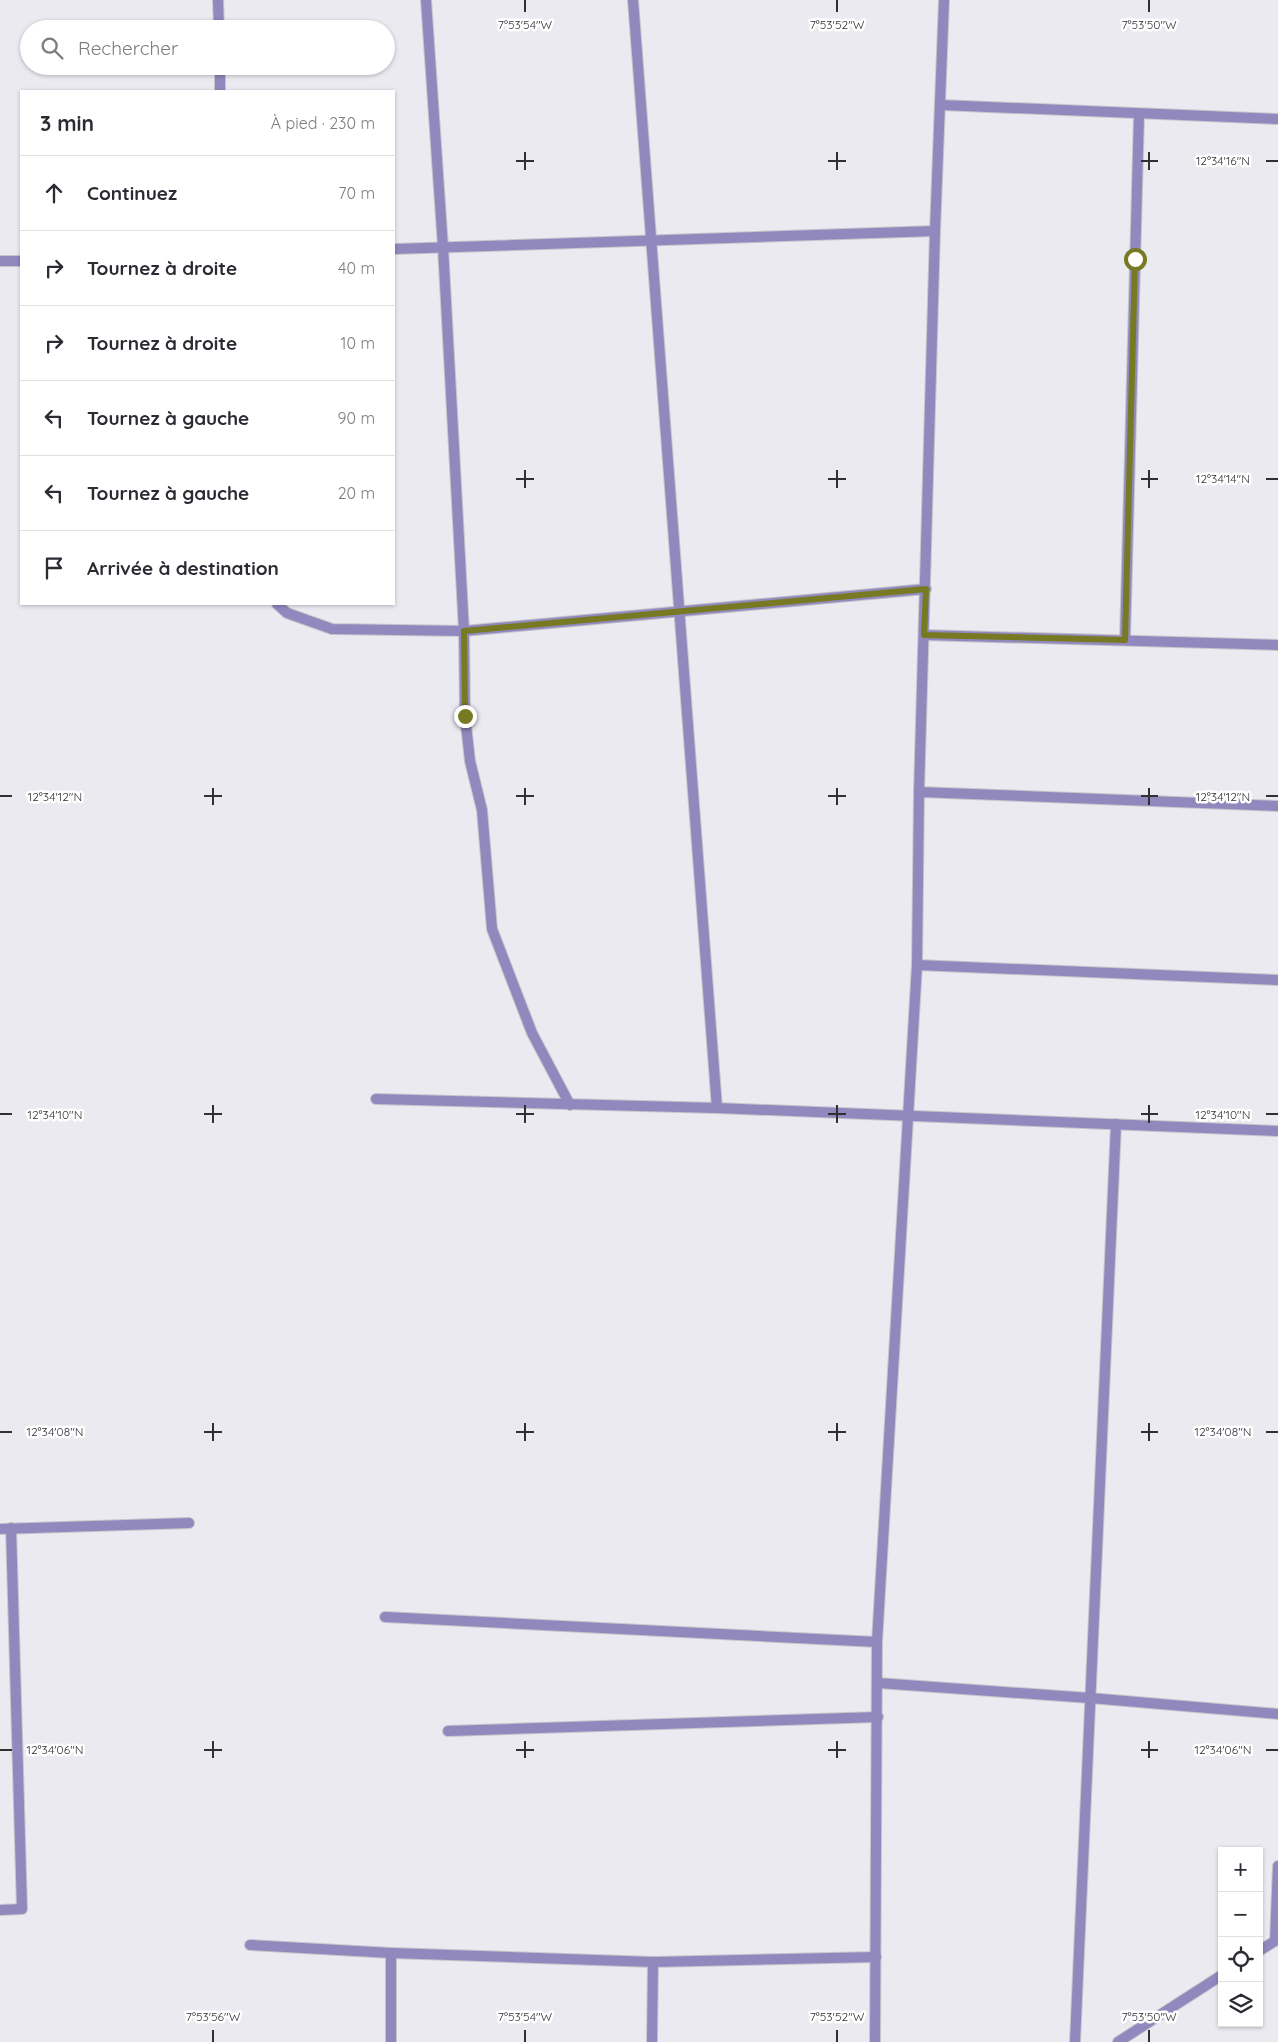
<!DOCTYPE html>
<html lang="fr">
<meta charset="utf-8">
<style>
body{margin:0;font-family:Quicksand,sans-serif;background:#f7f7f7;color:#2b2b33}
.controls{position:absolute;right:15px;bottom:15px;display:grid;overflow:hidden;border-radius:0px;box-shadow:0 1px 4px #0004}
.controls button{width:45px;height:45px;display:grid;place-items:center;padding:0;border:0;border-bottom:1px solid #e1e1e2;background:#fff;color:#2b2b33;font:25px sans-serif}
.stop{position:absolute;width:15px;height:15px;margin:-11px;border:4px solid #787a23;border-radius:50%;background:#fff}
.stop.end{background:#787a23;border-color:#fff;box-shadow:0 1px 5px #0008}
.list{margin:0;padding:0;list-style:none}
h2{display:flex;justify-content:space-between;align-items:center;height:65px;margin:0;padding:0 20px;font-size:21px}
h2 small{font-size:16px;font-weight:400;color:#7c7c81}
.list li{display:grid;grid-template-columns:32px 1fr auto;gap:15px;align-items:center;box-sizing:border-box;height:75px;padding:0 20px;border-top:1px solid #e1e1e2}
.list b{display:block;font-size:19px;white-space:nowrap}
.list em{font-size:16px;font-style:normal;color:#7c7c81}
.icon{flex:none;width:28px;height:28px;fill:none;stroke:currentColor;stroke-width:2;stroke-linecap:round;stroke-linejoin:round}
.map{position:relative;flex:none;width:1278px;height:2042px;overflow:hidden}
.search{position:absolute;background:#fff;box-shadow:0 1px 4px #0004;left:20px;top:20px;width:375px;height:55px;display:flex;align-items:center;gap:12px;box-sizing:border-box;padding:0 18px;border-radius:28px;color:#7c7c81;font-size:19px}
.panel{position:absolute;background:#fff;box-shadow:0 1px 4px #0004;left:20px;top:90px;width:375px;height:515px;border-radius:0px}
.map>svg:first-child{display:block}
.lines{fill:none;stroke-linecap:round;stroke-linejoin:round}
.street-casing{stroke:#c6c5cb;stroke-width:12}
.street{stroke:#9189be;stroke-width:10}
.route{stroke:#787a23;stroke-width:6}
.ticks{fill:none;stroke:#303033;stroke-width:2}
.ticks-label{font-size:12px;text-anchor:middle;fill:#303033;stroke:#fff;stroke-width:5;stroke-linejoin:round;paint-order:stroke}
</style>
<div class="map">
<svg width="1278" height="2042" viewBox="0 0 1278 2042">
<rect width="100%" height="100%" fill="#ebeaf1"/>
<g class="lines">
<defs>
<g id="street">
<path d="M 218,0 L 219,29"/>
<path d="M 426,0 L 443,247 L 464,631 L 465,716 L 470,761 L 482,810 L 492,929 L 532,1033 L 570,1105"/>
<path d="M 633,0 L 717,1108"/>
<path d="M 220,66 L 220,91"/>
<path d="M 941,105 L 1278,119"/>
<path d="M 394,249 L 935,231"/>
<path d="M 0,261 L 21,261"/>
<path d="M 277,604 L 287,613 L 332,629 L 464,631 L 926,589"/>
<path d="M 924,635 L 1278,645"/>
<path d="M 1125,640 L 1139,114"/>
<path d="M 919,792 L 1278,806"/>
<path d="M 917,965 L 1278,980"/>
<path d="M 376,1099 L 717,1108 L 1278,1131"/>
<path d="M 0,1529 L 189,1523"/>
<path d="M 385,1617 L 877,1642"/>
<path d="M 878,1683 L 1090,1698 L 1278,1714"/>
<path d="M 448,1731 L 878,1717"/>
<path d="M 0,1910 L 22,1909 L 11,1528"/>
<path d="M 1275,1941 L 1278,1866"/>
<path d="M 250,1945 L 391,1953"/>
<path d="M 1259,1951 L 1278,1939"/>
<path d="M 391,2042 L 391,1953 L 653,1962 L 876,1957"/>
<path d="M 652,2042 L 653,1962"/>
<path d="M 875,2042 L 877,1642 L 917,965 L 919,792 L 935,231 L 944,0"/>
<path d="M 1075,2042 L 1116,1124"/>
<path d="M 1118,2042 L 1222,1975"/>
</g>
</defs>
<use href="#street" class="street-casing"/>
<use href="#street" class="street"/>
</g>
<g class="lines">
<path class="route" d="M 465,716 L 464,631 L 926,589 L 924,635 L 1125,640 L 1135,259"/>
</g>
<path class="ticks" d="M 525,0 L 525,12M 837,0 L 837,12M 1149,0 L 1149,12M 525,152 L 525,170M 837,152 L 837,170M 1149,152 L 1149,170M 516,161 L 534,161M 828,161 L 846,161M 1141,161 L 1158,161M 1266,161 L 1278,161M 525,470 L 525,488M 837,470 L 837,488M 1149,470 L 1149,488M 516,479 L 534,479M 828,479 L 846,479M 1141,479 L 1158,479M 1266,479 L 1278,479M 213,788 L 213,805M 525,788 L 525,805M 837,788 L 837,805M 1149,788 L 1149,805M 0,796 L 12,796M 204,796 L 222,796M 516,796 L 534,796M 828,796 L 846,796M 1141,796 L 1158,796M 1266,796 L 1278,796M 213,1105 L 213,1123M 525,1105 L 525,1123M 837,1105 L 837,1123M 1149,1105 L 1149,1123M 0,1114 L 12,1114M 204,1114 L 222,1114M 516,1114 L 534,1114M 828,1114 L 846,1114M 1141,1114 L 1158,1114M 1266,1114 L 1278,1114M 213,1423 L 213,1441M 525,1423 L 525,1441M 837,1423 L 837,1441M 1149,1423 L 1149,1441M 0,1432 L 12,1432M 204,1432 L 222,1432M 516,1432 L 534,1432M 828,1432 L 846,1432M 1141,1432 L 1158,1432M 1266,1432 L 1278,1432M 213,1741 L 213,1758M 525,1741 L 525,1758M 837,1741 L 837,1758M 1149,1741 L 1149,1758M 0,1750 L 12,1750M 204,1750 L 222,1750M 516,1750 L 534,1750M 828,1750 L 846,1750M 1141,1750 L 1158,1750M 1266,1750 L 1278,1750M 213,2030 L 213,2042M 525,2030 L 525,2042M 837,2030 L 837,2042M 1149,2030 L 1149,2042"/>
<g class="ticks-label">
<text x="525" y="29">7°53'54"W</text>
<text x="837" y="29">7°53'52"W</text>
<text x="1149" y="29">7°53'50"W</text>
<text x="1223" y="165">12°34'16"N</text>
<text x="1223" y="483">12°34'14"N</text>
<text x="55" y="801">12°34'12"N</text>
<text x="1223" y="801">12°34'12"N</text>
<text x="55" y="1119">12°34'10"N</text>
<text x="1223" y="1119">12°34'10"N</text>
<text x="55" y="1436">12°34'08"N</text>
<text x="1223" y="1436">12°34'08"N</text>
<text x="55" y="1754">12°34'06"N</text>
<text x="1223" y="1754">12°34'06"N</text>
<text x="213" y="2021">7°53'56"W</text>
<text x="525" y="2021">7°53'54"W</text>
<text x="837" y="2021">7°53'52"W</text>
<text x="1149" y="2021">7°53'50"W</text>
</g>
</svg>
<div class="controls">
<button>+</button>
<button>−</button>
<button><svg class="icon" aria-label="locate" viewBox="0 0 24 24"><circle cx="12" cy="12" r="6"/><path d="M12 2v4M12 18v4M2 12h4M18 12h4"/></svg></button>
<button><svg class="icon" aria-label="layers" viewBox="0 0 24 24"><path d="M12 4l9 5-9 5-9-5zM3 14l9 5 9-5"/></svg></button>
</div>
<div class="stop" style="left:1135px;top:259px"></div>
<div class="stop end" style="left:465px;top:716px"></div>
<div class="search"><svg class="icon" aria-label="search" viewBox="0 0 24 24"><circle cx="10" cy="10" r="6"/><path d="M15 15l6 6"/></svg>Rechercher</div>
<section class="panel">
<h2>3 min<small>À pied · 230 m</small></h2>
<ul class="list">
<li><svg class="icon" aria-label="ahead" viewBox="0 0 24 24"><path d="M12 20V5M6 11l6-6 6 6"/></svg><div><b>Continuez</b></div><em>70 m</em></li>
<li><svg class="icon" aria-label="right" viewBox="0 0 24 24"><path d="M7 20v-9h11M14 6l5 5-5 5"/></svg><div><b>Tournez à droite</b></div><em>40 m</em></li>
<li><svg class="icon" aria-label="right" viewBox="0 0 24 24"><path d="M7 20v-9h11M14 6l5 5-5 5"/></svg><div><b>Tournez à droite</b></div><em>10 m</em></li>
<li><svg class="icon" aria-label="left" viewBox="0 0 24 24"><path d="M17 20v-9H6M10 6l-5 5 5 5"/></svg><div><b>Tournez à gauche</b></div><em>90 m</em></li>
<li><svg class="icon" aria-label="left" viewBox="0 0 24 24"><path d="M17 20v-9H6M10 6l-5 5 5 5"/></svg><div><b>Tournez à gauche</b></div><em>20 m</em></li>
<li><svg class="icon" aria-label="arrive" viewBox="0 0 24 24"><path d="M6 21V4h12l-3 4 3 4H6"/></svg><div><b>Arrivée à destination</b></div></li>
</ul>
</section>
</div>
